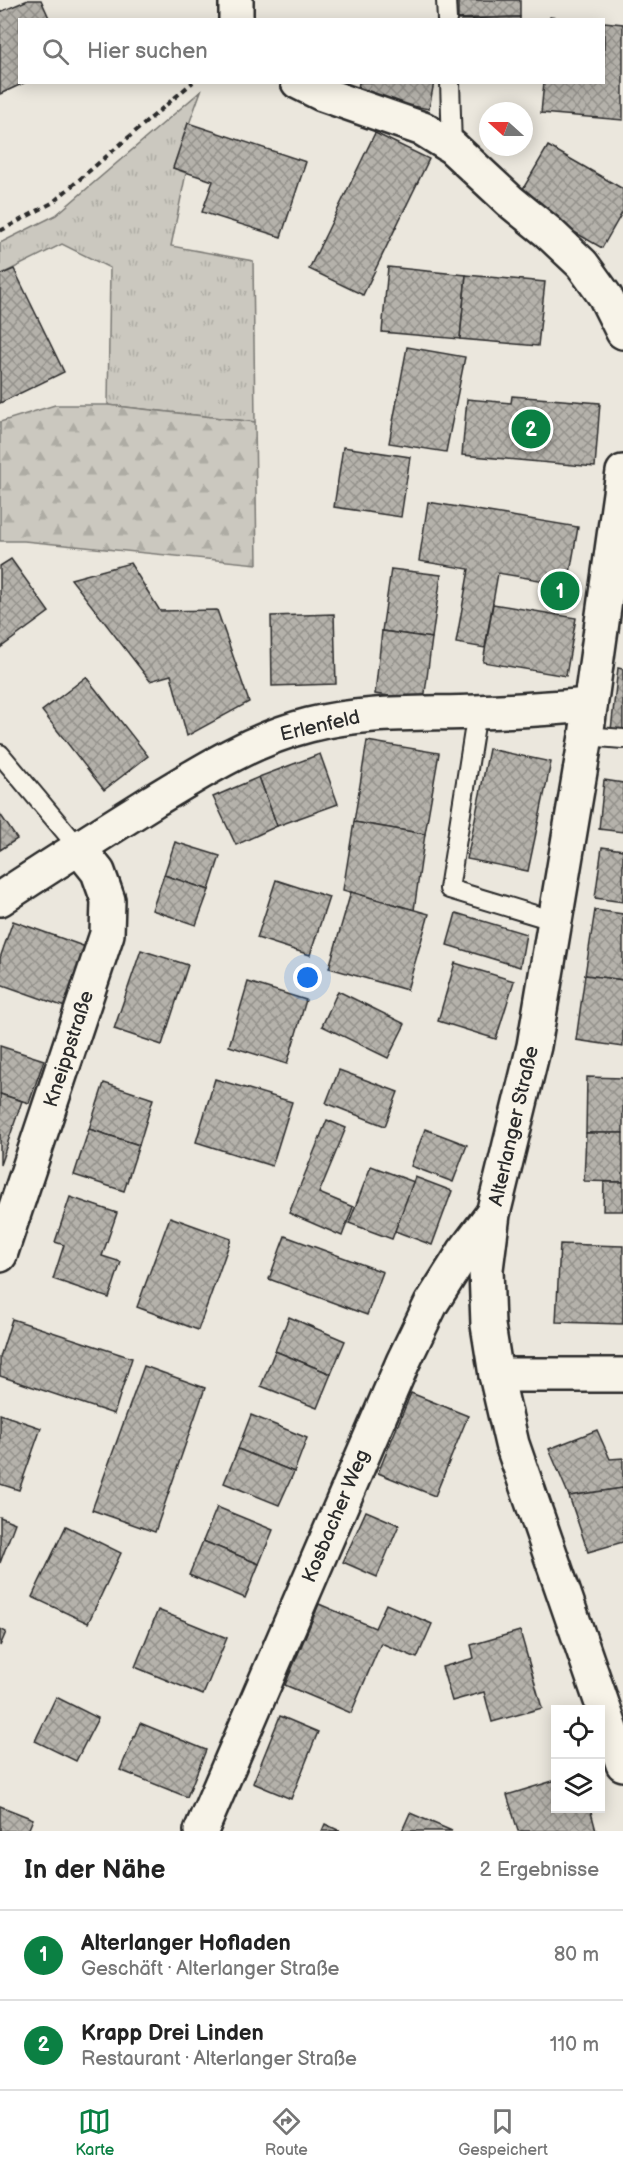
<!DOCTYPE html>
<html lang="de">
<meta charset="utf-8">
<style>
body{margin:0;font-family:"Balsamiq Sans",sans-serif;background:#f2f2f2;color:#222}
.controls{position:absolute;right:18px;bottom:18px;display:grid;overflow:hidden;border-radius:0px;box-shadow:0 3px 15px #0003}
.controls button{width:54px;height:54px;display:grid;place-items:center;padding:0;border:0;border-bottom:2px solid #e0e0e0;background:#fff;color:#222;font:30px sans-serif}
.compass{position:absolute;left:479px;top:102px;width:54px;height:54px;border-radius:50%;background:#fff;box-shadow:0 3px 15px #0003;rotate:291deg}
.you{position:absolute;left:308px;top:978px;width:21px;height:21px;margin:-15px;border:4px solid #fff;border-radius:50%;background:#1a73e8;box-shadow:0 0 0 9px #1a73e833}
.badge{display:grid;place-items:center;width:39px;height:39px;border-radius:50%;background:#0b8043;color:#fff;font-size:20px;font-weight:700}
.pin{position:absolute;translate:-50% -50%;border:3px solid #fff;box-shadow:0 2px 6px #0006}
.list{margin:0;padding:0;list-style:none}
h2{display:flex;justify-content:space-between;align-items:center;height:78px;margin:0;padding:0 24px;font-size:26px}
h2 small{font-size:20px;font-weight:400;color:#767676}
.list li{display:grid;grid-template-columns:39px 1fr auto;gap:18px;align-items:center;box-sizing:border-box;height:90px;padding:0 24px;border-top:2px solid #e0e0e0}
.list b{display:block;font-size:22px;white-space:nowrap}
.list p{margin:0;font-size:20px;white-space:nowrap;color:#767676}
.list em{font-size:20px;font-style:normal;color:#767676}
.icon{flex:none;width:33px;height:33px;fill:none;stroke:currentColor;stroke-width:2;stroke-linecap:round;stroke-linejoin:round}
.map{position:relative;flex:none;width:623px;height:1831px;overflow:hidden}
.search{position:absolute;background:#fff;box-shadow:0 3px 15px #0003;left:18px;right:18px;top:18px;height:66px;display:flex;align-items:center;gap:15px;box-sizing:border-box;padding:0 21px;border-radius:0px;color:#767676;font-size:22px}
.sheet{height:258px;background:#fff}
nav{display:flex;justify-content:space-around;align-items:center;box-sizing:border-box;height:84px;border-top:2px solid #e0e0e0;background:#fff;font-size:16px;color:#767676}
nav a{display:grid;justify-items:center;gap:3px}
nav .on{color:#0b8043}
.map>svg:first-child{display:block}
.grass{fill:url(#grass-tufts);stroke:#7b7a75;stroke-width:1.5}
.forest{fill:url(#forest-firs);stroke:#7b7a75;stroke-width:1.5}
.building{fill:url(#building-cross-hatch);stroke:#2b2b2b;stroke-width:1.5}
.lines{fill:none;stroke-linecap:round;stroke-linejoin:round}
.service-casing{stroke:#2b2b2b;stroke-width:22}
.minor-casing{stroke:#2b2b2b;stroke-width:38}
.path{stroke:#2b2b2b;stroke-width:4;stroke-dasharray:6 4.5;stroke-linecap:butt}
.service{stroke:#f7f3e8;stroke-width:18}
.minor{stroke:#f7f3e8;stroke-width:33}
.labels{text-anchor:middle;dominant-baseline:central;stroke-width:6;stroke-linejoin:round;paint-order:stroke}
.street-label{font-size:20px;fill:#2b2b2b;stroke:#f7f3e8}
</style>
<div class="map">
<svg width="623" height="1831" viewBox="0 0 623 1831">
<defs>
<pattern id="grass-tufts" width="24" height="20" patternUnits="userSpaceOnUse" patternTransform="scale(1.5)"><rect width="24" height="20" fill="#cbc8bf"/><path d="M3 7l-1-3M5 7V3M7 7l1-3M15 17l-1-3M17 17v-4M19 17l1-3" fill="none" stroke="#aeaca4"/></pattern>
<pattern id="forest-firs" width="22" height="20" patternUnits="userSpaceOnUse" patternTransform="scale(1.5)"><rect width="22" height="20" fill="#cbc8bf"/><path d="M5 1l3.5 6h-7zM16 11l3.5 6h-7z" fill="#aeaca4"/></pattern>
<pattern id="building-cross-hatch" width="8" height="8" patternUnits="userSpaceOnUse" patternTransform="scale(1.5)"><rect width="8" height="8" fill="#b5b2ab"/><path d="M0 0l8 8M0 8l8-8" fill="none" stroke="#93918b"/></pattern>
</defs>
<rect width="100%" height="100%" fill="#ebe7dd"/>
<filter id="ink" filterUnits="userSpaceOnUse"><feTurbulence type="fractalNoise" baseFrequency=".0167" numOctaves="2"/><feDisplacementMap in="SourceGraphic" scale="12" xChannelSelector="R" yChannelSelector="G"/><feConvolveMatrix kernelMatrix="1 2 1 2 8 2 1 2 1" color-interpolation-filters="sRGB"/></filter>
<g filter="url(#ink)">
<path class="grass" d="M 201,91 L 173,168 L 186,173 L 171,246 L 253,261 L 255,422 L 108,405 L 110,268 L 62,244 L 0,275 L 0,243 L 56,215 Z"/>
<path class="forest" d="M 55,405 L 108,405 L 255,422 L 257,564 L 24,541 L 0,541 L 0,422 Z"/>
<g class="building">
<path d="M 28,0 L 41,0 L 50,20 L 20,20 L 20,82 L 26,82 L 0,94 L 0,12 Z"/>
<path d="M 458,0 L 520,0 L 520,17 L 458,19 Z"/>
<path d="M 520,17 L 520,20 L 458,20 L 458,19 Z"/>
<path d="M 550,17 L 577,20 L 549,20 Z"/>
<path d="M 604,22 L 623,24 L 623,120 L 541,113 L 544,82 L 604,82 Z"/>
<path d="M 359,82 L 434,82 L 429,109 L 357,96 Z"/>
<path d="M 188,123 L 306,162 L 281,237 L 202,212 L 213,181 L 173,168 Z"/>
<path d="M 375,133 L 429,159 L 363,295 L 309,269 Z"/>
<path d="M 548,146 L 623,189 L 623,211 L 602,248 L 517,199 Z"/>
<path d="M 388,267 L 466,275 L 460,339 L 382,332 Z"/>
<path d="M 14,269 L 64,372 L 0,403 L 0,275 Z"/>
<path d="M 466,275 L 545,282 L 538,346 L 460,339 Z"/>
<path d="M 407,347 L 465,357 L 446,452 L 389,443 Z"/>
<path d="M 512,396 L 600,403 L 595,467 L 462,455 L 467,399 L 511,403 Z"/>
<path d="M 343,447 L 410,457 L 401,517 L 334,507 Z"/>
<path d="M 428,502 L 578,527 L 568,585 L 498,573 L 485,648 L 456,643 L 469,569 L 419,561 Z"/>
<path d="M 11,559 L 49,612 L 0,648 L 0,566 Z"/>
<path d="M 130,563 L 160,611 L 217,610 L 249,702 L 187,736 L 171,675 L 150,681 L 71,579 Z"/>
<path d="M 391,569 L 441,575 L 432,638 L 382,631 Z"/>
<path d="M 493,604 L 576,618 L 566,676 L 483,662 Z"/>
<path d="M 334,614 L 336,684 L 272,686 L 271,616 Z"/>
<path d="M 382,631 L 432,638 L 424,701 L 375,694 Z"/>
<path d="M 618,668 L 623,669 L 623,732 L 611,730 Z"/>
<path d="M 86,677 L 148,756 L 104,790 L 42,711 Z"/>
<path d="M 367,741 L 439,753 L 425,834 L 354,822 Z"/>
<path d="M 489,749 L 551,762 L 528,871 L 467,859 Z"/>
<path d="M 320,754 L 338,804 L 277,826 L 259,777 Z"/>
<path d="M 259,777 L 277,826 L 236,845 L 213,797 Z"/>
<path d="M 604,780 L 623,783 L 623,832 L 599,829 Z"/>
<path d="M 0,814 L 17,839 L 0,850 Z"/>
<path d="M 354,822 L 425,834 L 414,910 L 343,890 Z"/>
<path d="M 175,842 L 220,856 L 209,890 L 164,875 Z"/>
<path d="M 602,847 L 623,850 L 623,902 L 595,898 Z"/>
<path d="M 164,875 L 209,890 L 196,925 L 152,910 Z"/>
<path d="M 276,880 L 329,897 L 310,955 L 257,938 Z"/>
<path d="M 351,892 L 429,914 L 407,990 L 329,968 Z"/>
<path d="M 595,910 L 623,914 L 623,980 L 585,975 Z"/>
<path d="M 456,913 L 526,934 L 520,967 L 447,945 Z"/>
<path d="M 13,921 L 86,947 L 65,1007 L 0,984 L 0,958 Z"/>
<path d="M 141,950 L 188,965 L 162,1045 L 114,1029 Z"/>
<path d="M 455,963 L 514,981 L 496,1039 L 438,1021 Z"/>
<path d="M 585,975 L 623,980 L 623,1047 L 576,1040 Z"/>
<path d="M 248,982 L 306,1000 L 287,1064 L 229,1046 Z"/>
<path d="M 338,991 L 405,1024 L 388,1058 L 322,1026 Z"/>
<path d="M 0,1046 L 44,1060 L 29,1103 L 0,1094 Z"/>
<path d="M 339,1070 L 398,1092 L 385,1126 L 326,1103 Z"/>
<path d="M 587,1077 L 623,1078 L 623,1133 L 586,1133 Z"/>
<path d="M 215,1079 L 292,1102 L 272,1166 L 196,1142 Z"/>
<path d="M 104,1083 L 153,1099 L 139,1145 L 89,1129 Z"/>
<path d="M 0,1094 L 22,1101 L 0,1165 Z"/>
<path d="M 327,1120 L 346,1128 L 319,1193 L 353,1207 L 342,1236 L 289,1213 Z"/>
<path d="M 89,1129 L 139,1145 L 124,1191 L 74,1175 Z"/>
<path d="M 425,1129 L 467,1145 L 453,1182 L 411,1166 Z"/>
<path d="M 586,1133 L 623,1133 L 623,1182 L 584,1181 Z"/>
<path d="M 371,1166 L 414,1182 L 392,1239 L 349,1223 Z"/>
<path d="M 415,1177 L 452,1191 L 432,1245 L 395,1231 Z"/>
<path d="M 604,1182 L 623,1182 L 623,1211 L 603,1211 Z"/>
<path d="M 70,1197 L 117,1213 L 102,1256 L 121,1262 L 109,1298 L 53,1279 L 64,1245 L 55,1242 Z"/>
<path d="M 170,1217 L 231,1239 L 198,1330 L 137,1307 Z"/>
<path d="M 285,1236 L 383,1272 L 367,1315 L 269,1279 Z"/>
<path d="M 560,1244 L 623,1246 L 623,1324 L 556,1322 Z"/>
<path d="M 289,1317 L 345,1341 L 331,1374 L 275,1351 Z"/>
<path d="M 12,1319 L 132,1358 L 114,1414 L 0,1376 L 0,1357 Z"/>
<path d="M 275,1351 L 331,1374 L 317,1408 L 261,1386 Z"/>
<path d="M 144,1366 L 205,1388 L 155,1532 L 92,1510 Z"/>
<path d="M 411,1393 L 468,1416 L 435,1496 L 378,1473 Z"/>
<path d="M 0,1414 L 41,1428 L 19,1490 L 0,1484 Z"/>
<path d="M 251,1415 L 307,1438 L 294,1472 L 238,1449 Z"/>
<path d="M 597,1430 L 610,1459 L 623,1458 L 623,1488 L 569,1496 L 549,1449 Z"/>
<path d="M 238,1449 L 294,1472 L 279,1505 L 224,1483 Z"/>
<path d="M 623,1488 L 623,1542 L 588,1552 L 569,1496 Z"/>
<path d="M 217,1507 L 273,1530 L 259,1564 L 203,1541 Z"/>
<path d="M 366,1511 L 399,1525 L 377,1577 L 343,1562 Z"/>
<path d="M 0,1517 L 15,1523 L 0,1563 Z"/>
<path d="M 66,1526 L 121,1553 L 88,1623 L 32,1597 Z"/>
<path d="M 203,1541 L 259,1564 L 245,1598 L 189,1575 Z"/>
<path d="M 319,1604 L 375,1628 L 386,1604 L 432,1624 L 417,1658 L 381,1643 L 351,1713 L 285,1685 Z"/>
<path d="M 158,1610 L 227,1638 L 203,1695 L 135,1667 Z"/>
<path d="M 0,1629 L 6,1632 L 0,1646 Z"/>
<path d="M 520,1631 L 542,1708 L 492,1722 L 484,1692 L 452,1701 L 442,1667 L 474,1658 L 471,1645 Z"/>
<path d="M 56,1697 L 98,1718 L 76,1761 L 35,1741 Z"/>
<path d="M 280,1716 L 318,1732 L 291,1799 L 253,1783 Z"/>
<path d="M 140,1723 L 206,1750 L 187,1797 L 120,1770 Z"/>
<path d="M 556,1780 L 556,1808 L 590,1808 L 596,1831 L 518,1831 L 507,1795 Z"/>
<path d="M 0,1806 L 33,1819 L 28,1831 L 0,1831 Z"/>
<path d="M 410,1813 L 452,1831 L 402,1831 Z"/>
<path d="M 325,1824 L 340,1831 L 322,1831 Z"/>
</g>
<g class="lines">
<defs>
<g id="service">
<path d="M 446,0 L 447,20"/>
<path d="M 450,82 L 452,147"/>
<path d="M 477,712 L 449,889 L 555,921"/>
<path d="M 586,736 L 623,739"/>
<path d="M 0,754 L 78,847"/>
</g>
<g id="minor">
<path d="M 236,0 L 236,20"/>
<path d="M 298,82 L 322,94 L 423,129 L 452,147 L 510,201 L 547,231 L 582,264 L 605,296 L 623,332"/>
<path d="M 623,472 L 586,736 L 534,1046 L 493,1214 L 486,1269 L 488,1325 L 496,1375 L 512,1444 L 623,1764"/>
<path d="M 0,899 C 51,865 102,833 153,801 C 202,771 253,739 309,725 C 364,711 420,714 476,712 C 514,711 552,708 590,705"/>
<path d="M 0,1255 L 107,934 L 108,900 L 98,872 L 78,847"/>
<path d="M 496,1375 L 623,1375"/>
<path d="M 201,1831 L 403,1362 L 431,1304 L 464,1252 L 491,1216"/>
</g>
</defs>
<use href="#service" class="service-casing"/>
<use href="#minor" class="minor-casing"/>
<path class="path" d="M 0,231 L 52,203 L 193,82"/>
<use href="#service" class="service"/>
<use href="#minor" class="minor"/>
</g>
</g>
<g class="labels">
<g class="street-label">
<text transform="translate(320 726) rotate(-13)">Erlenfeld</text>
<text transform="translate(69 1049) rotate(-72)">Kneippstraße</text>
<text transform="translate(514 1126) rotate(-77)">Alterlanger Straße</text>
<text transform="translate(336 1516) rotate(-67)">Kosbacher Weg</text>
</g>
</g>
</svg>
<div class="controls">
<button><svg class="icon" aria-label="locate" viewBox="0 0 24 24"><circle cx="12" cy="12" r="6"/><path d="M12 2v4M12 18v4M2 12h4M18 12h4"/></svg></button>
<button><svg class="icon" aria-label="layers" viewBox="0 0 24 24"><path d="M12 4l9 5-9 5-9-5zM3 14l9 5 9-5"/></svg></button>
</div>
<svg class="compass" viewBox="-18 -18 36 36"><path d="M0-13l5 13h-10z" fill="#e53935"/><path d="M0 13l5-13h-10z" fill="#767676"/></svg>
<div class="you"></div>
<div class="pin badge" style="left:560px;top:591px">1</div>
<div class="pin badge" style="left:531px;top:429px">2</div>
<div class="search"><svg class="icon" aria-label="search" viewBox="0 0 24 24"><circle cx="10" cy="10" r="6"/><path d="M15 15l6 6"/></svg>Hier suchen</div>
</div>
<section class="sheet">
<h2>In der Nähe<small>2 Ergebnisse</small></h2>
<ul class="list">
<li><span class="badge">1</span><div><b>Alterlanger Hofladen</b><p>Geschäft · Alterlanger Straße</p></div><em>80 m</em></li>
<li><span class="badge">2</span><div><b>Krapp Drei Linden</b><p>Restaurant · Alterlanger Straße</p></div><em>110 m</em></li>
</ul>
</section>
<nav>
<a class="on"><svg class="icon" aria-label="map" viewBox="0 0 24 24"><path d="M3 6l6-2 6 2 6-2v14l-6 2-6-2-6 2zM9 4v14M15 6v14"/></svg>Karte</a>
<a><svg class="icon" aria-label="directions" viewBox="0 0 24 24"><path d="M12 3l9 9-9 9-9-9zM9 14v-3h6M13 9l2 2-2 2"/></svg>Route</a>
<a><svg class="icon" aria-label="saved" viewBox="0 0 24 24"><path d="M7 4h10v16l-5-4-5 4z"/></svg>Gespeichert</a>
</nav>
